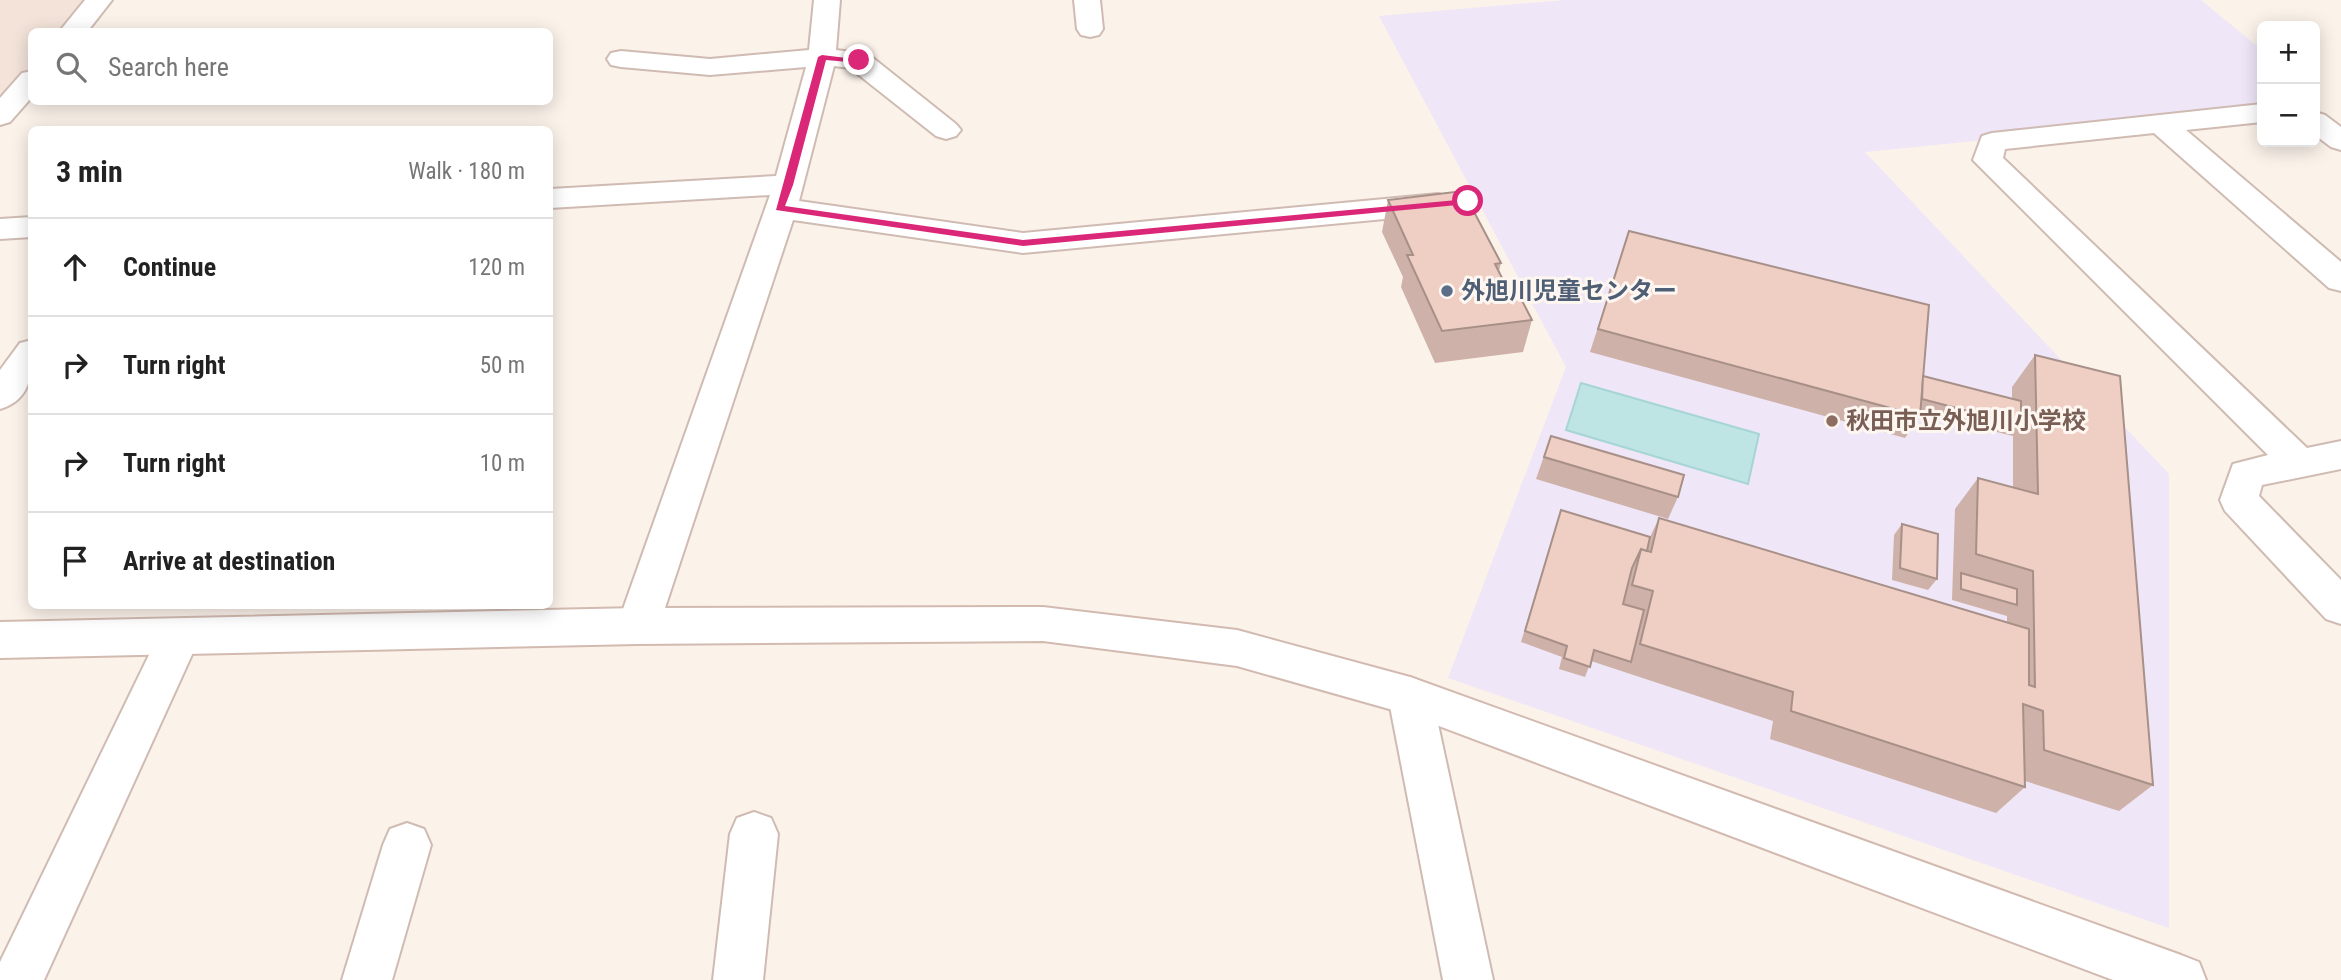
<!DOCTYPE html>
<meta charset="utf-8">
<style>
body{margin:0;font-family:"Roboto Condensed","Noto Sans JP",sans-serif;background:#f6f6f6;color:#222}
.controls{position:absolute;right:21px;top:21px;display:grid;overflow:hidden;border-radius:10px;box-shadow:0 4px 18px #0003}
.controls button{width:63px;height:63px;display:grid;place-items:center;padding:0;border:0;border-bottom:2px solid #e0e0e0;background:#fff;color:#222;font:35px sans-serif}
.stop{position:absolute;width:21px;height:21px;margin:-16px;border:5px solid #db2777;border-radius:50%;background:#fff}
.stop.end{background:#db2777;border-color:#fff;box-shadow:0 2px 7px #0008}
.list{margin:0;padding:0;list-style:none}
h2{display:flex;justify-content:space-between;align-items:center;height:91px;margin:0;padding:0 28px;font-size:30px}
h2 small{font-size:23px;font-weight:400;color:#767676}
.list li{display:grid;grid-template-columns:46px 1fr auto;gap:21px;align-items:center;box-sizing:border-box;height:98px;padding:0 28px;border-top:2px solid #e0e0e0}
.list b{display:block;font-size:26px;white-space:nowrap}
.list em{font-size:23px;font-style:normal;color:#767676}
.icon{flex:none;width:38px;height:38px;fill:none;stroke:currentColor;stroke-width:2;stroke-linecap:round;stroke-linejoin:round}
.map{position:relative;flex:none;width:2341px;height:980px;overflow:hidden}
.search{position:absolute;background:#fff;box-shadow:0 4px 18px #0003;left:28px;top:28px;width:525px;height:77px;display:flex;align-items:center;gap:18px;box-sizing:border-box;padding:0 24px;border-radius:10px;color:#767676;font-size:26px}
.panel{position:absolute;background:#fff;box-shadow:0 4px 18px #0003;left:28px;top:126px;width:525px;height:483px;border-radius:10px}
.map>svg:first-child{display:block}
.residential{fill:#f3e3d9}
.education{fill:#efe6f8}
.water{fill:#bfe4e4;stroke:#a6d5d5;stroke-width:2}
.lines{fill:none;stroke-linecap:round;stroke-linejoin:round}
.street-casing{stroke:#cfbbb2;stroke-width:4}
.secondary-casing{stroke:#d2bab0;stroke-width:4}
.street{fill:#fff;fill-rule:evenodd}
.secondary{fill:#fff;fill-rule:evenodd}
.wall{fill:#ceb1a8}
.building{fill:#efcec3;stroke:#a79088;stroke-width:2}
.route{fill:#db2777}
.service-dot{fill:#5c6f8a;stroke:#fef6f0;stroke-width:2.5}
.education-dot{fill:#8d6e63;stroke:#fef6f0;stroke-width:2.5}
.labels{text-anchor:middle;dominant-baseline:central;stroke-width:6;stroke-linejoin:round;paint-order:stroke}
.service-label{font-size:24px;font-weight:bold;fill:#4e5e75;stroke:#fef6f0;text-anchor:start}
.education-label{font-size:24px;font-weight:bold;fill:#785e54;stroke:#fef6f0;text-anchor:start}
</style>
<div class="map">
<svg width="2341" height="980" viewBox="0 0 2341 980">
<rect width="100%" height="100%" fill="#fbf2ea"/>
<path class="residential" d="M 0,0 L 99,0 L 73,31 L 32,32 L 31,80 L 0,117 Z"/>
<path class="education" d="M 1565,0 L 2201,0 L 2262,50 L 2262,112 L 1865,152 L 2169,474 L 2169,928 L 1448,678 L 1566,367 L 1379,16 Z"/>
<path class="water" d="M 1581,383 L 1759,434 L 1748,484 L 1566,430 Z"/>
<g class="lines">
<defs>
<g id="street">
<path d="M 85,0 L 112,0 L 87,32 L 59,32 Z"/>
<path d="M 814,0 L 840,0 L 836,50 L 868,54 L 956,124 L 961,130 L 956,136 L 946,139 L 936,136 L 850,68 L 834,66 L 799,201 L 1023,233 L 1438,194 L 1449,197 L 1454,204 L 1449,211 L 1438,214 L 1023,253 L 793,220 L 659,626 L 653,638 L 638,644 L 623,638 L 617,626 L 770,195 L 550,208 L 550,189 L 776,176 L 806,67 L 710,75 L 621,67 L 611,65 L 607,59 L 611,53 L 621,51 L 710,59 L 809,50 Z"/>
<path d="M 1074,0 L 1100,0 L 1103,29 L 1099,35 L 1090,37 L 1081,35 L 1077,29 Z"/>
<path d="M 32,71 L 32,97 L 10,122 L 0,125 L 0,98 L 22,73 Z"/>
<path d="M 2262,104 L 2262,122 L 2186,130 L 2341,262 L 2341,291 L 2329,288 L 2154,133 L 2005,149 L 2003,158 L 2307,448 L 2341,441 L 2341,469 L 2262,485 L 2259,496 L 2341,580 L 2341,624 L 2326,619 L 2225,511 L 2220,500 L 2233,464 L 2268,455 L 1973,160 L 1982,136 L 1992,133 Z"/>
<path d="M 2315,112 L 2325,115 L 2341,127 L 2341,150 L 2331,147 L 2315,135 Z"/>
<path d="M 32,217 L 32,237 L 0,239 L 0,219 Z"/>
<path d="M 32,340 C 32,369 34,399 0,409 L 0,370 L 20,343 Z"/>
<path d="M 179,619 L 194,624 L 200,637 L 44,980 L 0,980 L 0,962 L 164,624 Z"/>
<path d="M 1410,677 L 1425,683 L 1432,696 L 1493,980 L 1443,980 L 1388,696 L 1395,683 Z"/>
<path d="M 754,812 L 771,818 L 778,834 L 763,980 L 713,980 L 730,834 L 737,818 Z"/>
<path d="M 407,823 L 424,829 L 431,845 L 392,980 L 342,980 L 383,845 L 390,829 Z"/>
</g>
<path id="secondary" d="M 1043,607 L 1237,630 L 1410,677 L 2181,955 L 2199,962 L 2206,980 L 2113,980 L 1407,714 L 1237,666 L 1043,641 L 638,644 L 0,658 L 0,622 L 638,608 Z"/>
</defs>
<use href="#street" class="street-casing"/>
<use href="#secondary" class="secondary-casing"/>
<use href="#street" class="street"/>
<use href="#secondary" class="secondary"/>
</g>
<g class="wall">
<path d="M 1388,200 L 1501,263 L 1499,271 L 1506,286 L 1532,320 L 1523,352 L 1435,363 L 1401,287 L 1403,277 L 1382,232 Z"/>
<path d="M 1629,231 L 1923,376 L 2012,399 L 2012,387 L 2035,355 L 2153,785 L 2119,811 L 2025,781 L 2025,787 L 1996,813 L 1770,739 L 1773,721 L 1591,661 L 1585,677 L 1559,669 L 1562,657 L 1521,642 L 1561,510 L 1650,537 L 1659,518 L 2007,622 L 2007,616 L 1952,600 L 1955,509 L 1978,478 L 2013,487 L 2013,436 L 1921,413 L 1920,416 L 1905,438 L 1590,352 Z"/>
<path d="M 1551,436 L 1678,497 L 1668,519 L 1536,479 Z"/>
<path d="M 1902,524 L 1937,579 L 1928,590 L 1892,580 L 1894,535 Z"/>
</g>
<g class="building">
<path d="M 1463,191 L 1501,263 L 1495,264 L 1506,286 L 1514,285 L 1532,320 L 1442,331 L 1407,255 L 1413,255 L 1388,200 Z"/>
<path d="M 1629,231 L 1929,305 L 1920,416 L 1598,329 Z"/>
<path d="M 2035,355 L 2120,376 L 2153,785 L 2044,750 L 2043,711 L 2023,704 L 2025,787 L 1791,711 L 1793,692 L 1640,644 L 1653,591 L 1632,585 L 1641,549 L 1651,552 L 1659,518 L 2029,629 L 2029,685 L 2035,687 L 2033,571 L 1976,554 L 1978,478 L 2038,494 Z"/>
<path d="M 1923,376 L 2021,401 L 2021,425 L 1922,399 Z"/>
<path d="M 1551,436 L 1684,475 L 1678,497 L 1544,457 Z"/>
<path d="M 1561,510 L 1650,537 L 1647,551 L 1641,549 L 1632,568 L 1623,604 L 1644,610 L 1631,662 L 1594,650 L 1590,667 L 1564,658 L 1567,646 L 1525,631 Z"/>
<path d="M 1902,524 L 1938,534 L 1937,579 L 1900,568 Z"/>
<path d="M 1961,573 L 2017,589 L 2017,605 L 1961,589 Z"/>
</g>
<path class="route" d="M 822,55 L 863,60 L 859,63 L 826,60 L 793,185 L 785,206 L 1023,240 L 1468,199 L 1472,201 L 1468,204 L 1023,246 L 776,210 L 818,57 Z"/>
<circle class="service-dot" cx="1447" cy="291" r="7"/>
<circle class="education-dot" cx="1832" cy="421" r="7"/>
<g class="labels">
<g class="service-label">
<text x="1461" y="291">外旭川児童センター</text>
</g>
<g class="education-label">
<text x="1846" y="421">秋田市立外旭川小学校</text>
</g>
</g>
</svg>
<div class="controls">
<button>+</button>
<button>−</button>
</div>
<div class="stop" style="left:1468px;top:201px"></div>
<div class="stop end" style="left:859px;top:60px"></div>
<div class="search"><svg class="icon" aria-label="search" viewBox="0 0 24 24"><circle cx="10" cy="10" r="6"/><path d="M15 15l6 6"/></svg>Search here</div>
<section class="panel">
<h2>3 min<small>Walk · 180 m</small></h2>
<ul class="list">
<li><svg class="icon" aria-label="ahead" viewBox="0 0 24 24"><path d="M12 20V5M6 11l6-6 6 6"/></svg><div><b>Continue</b></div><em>120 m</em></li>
<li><svg class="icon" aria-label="right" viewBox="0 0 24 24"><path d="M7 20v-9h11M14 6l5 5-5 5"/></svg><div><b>Turn right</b></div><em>50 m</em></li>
<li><svg class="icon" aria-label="right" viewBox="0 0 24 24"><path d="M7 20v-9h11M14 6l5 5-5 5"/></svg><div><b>Turn right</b></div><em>10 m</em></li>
<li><svg class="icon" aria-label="arrive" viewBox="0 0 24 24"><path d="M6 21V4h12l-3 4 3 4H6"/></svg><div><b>Arrive at destination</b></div></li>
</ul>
</section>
</div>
